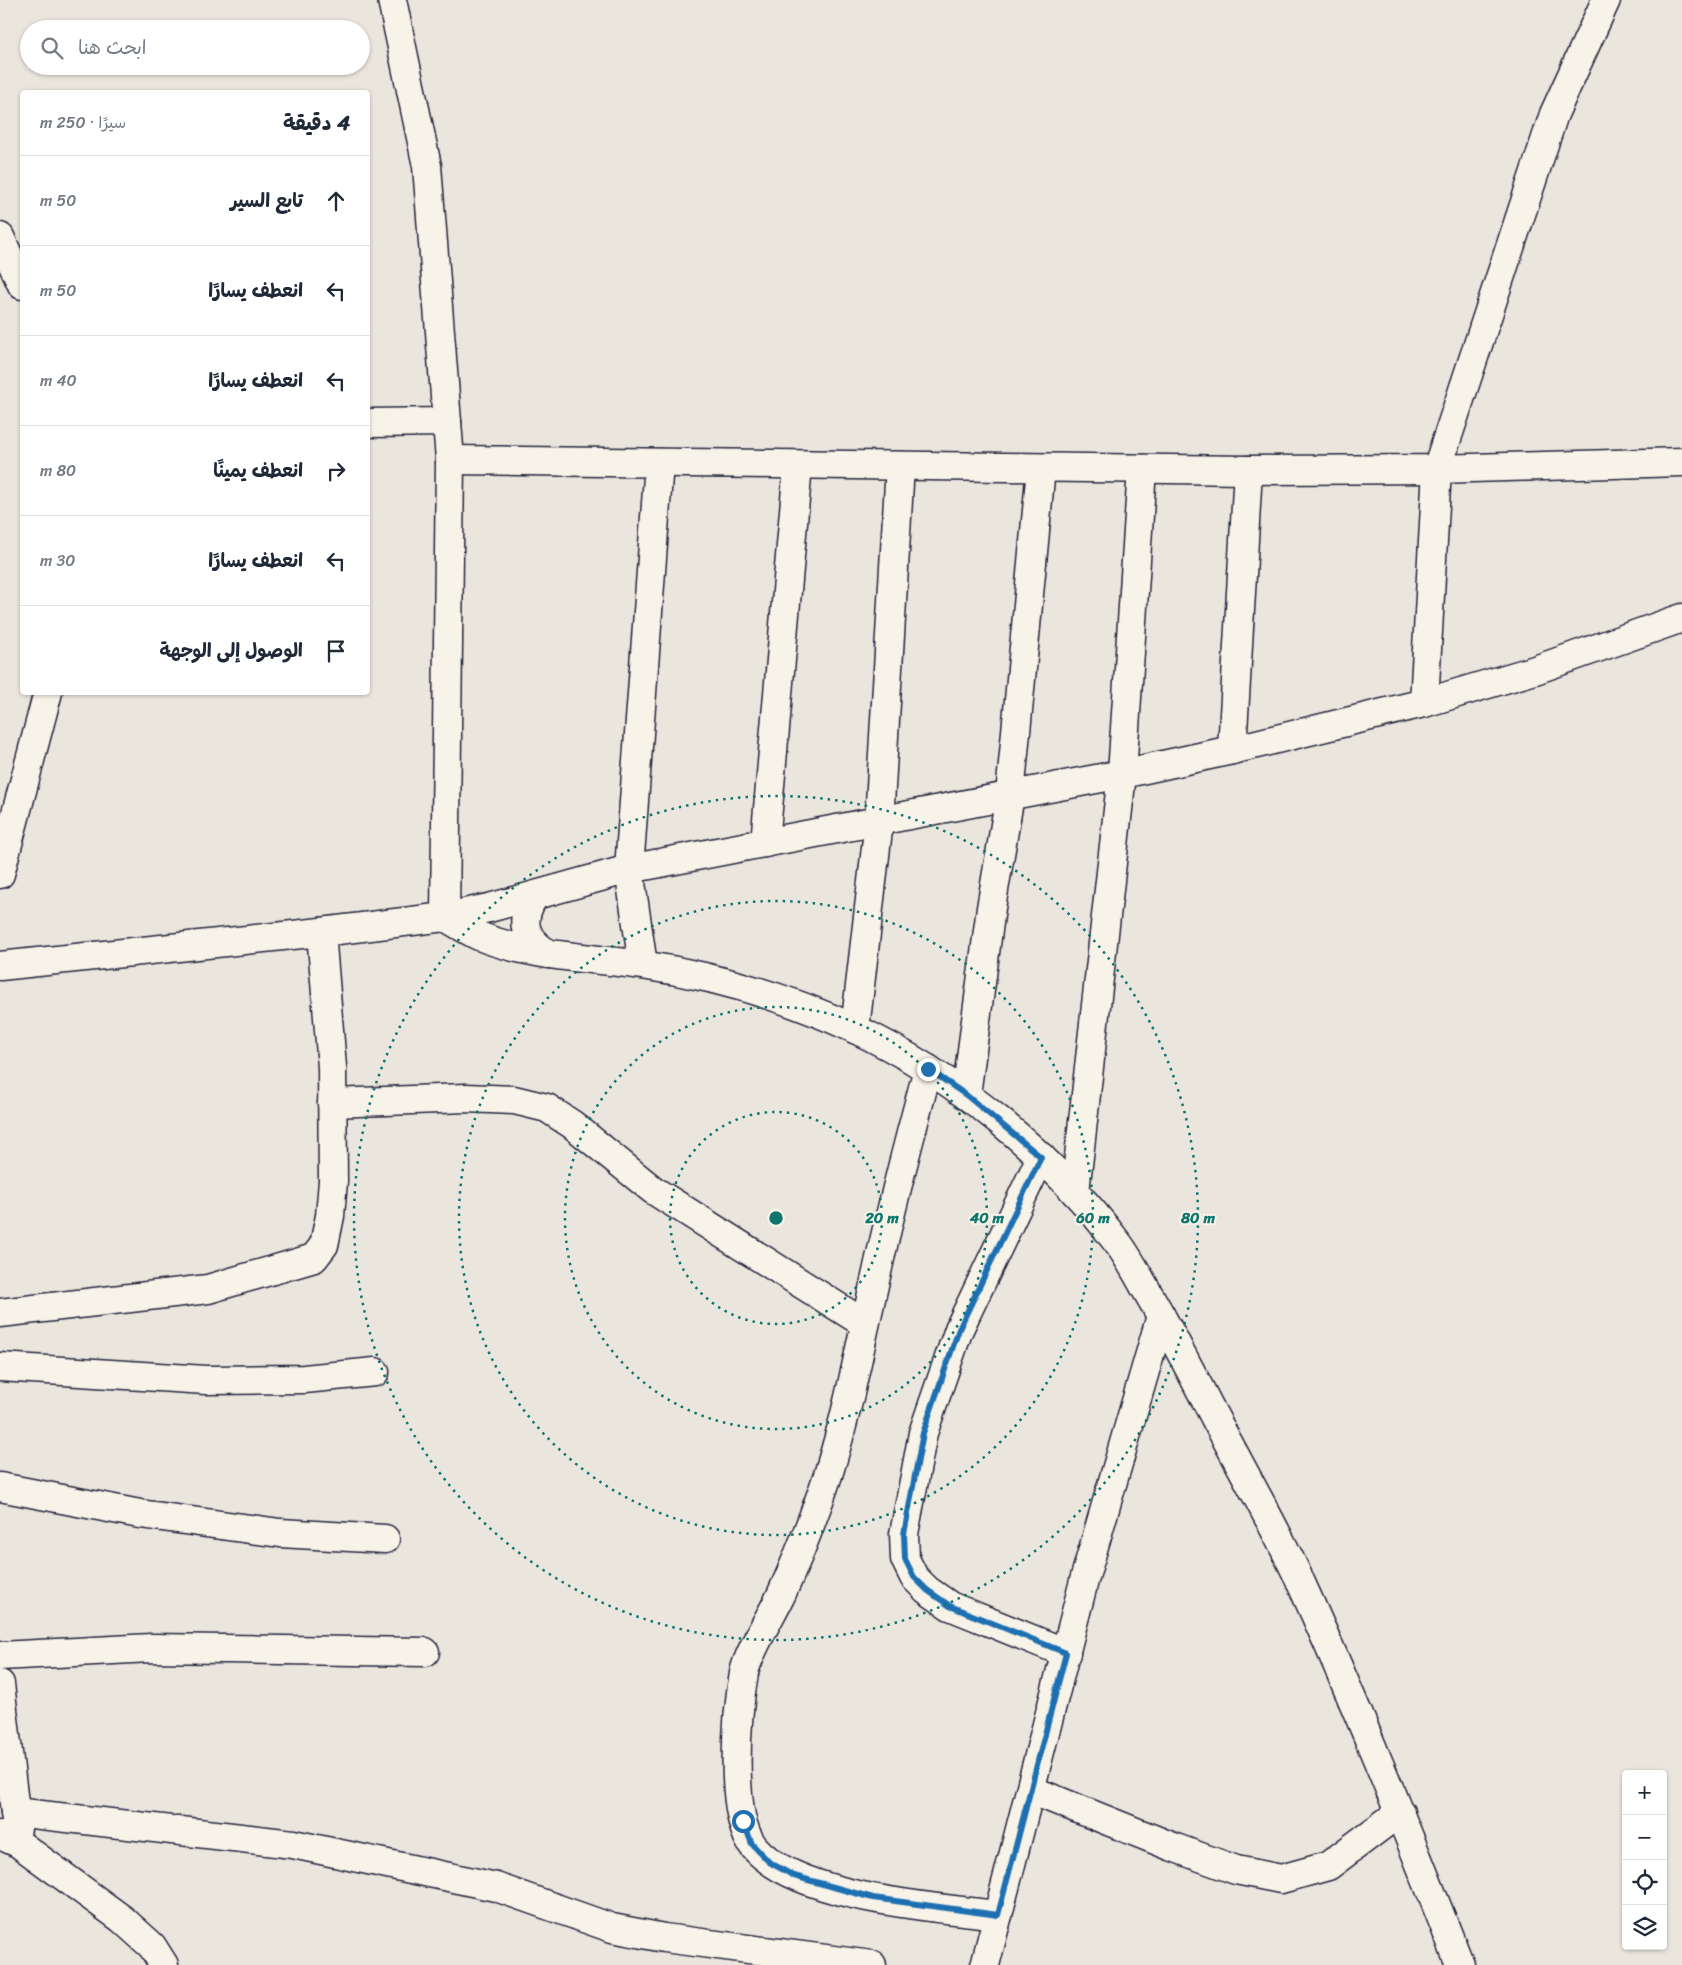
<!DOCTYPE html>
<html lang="ar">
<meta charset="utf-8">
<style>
body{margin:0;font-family:Sriracha,"Playpen Sans Arabic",sans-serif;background:#f2f2f3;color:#1f2937;direction:rtl}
.controls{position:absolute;right:15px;bottom:15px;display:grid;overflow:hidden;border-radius:5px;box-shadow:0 1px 4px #0004}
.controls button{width:45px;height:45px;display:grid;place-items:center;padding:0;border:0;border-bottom:1px solid #e0e1e3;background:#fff;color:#1f2937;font:25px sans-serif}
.stop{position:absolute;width:15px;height:15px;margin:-11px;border:4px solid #1f6fb2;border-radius:50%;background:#fff}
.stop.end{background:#1f6fb2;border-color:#fff;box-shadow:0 1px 5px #0008}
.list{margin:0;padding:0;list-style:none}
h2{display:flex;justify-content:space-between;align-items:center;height:65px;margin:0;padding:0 20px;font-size:21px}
h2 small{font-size:16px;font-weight:400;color:#747a83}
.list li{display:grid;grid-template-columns:32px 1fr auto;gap:15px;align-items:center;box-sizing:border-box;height:90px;padding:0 20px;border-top:1px solid #e0e1e3}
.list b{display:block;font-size:19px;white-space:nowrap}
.list em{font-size:16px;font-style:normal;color:#747a83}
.icon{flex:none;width:28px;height:28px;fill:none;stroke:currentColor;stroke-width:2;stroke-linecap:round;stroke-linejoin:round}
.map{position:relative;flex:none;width:1682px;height:1965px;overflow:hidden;direction:ltr}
.search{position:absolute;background:#fff;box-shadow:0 1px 4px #0004;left:20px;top:20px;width:350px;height:55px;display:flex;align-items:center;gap:12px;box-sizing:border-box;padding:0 18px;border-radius:28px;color:#747a83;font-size:19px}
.panel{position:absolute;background:#fff;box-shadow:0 1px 4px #0004;left:20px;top:90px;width:350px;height:605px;border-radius:5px;direction:rtl}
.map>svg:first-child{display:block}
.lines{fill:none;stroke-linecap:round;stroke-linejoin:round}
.minor-casing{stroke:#22223b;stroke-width:31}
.minor{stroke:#f7f3e8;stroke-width:28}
.route{stroke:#1f6fb2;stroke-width:6}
.ring{fill:none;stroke:#0f766e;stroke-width:2.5;stroke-dasharray:2.5 5}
.centre{fill:#0f766e;stroke:#f7f3e8;stroke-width:2.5}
.ring-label{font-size:15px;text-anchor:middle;font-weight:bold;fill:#0f766e;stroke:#f7f3e8;stroke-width:4;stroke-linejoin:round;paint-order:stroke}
</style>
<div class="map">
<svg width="1682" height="1965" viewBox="0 0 1682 1965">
<rect width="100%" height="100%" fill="#eae6de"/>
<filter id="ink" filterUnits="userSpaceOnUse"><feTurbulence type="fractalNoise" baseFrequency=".02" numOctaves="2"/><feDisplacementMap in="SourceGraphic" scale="10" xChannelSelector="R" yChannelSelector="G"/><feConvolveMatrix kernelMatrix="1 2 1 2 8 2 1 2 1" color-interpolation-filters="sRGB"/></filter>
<g filter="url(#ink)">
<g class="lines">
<defs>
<g id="minor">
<path d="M 392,0 L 427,166 L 450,460 L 445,917 C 456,923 468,931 479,936 C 531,957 588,957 642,965 C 715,976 786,997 853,1028 C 957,1077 1051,1154 1120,1246 C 1130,1260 1139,1277 1148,1293 C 1172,1334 1193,1376 1215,1418 C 1242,1469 1271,1520 1296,1572 C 1355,1701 1408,1833 1460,1965"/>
<path d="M 0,237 L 22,285"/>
<path d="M 368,423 L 447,422"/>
<path d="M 450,460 L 1248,470 L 1437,469 L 1682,462"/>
<path d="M 1424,703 L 1437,469 L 1554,114 L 1606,0"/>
<path d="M 1232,750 L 1248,470"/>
<path d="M 765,843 L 798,465"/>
<path d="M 0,874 L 48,692"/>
<path d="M 534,896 C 519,921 523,939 549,954"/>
<path d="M 643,965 L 629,869 L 659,463"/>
<path d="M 0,966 L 321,932 L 445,917 L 489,908 L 629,869 L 1122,774 L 1232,750 L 1424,703 L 1535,670 L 1682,618"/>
<path d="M 855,1029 L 879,821 L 900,466"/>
<path d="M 928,1069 C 910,1136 892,1204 877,1272 C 861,1341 849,1408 828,1475 C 814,1516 799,1556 781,1595 C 771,1616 748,1653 744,1673 C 737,1712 728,1815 754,1847 C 797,1898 933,1907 998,1915"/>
<path d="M 966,1095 L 991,908 L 1010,795 L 1041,468"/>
<path d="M 332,1103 L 466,1098 L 514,1100 L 547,1108 L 573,1125 L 653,1190 L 865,1324"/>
<path d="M 1041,1157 L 959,1329 L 923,1433 L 904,1534 L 905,1559 L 914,1577 L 927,1590 L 950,1606 L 1066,1653"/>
<path d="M 1075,1192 L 1122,774 L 1142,469"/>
<path d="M 0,1313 L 208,1289 L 314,1258 L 324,1245 L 330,1216 L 333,1181 L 332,1067 L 321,932"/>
<path d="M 0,1367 L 206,1380 L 304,1379 L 375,1372"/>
<path d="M 0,1487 L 140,1514 L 280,1533 L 385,1539"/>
<path d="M 0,1656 L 151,1648 L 425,1652"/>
<path d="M 0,1684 L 17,1829"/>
<path d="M 1031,1790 L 1173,1847 L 1236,1870 L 1281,1879 L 1328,1866 L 1400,1812"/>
<path d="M 15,1812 L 293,1844 L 496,1887 L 612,1928 L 664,1938 L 872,1965"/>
<path d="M 0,1835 L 18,1843 L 122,1919 L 152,1946 L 164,1965"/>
<path d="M 985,1965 L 1085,1577 L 1161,1316"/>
</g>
</defs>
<use href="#minor" class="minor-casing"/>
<use href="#minor" class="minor"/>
</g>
</g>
<g class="lines" filter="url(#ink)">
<path class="route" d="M 743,1821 L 752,1844 L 769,1862 L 794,1876 L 873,1898 L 998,1915 L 1066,1653 L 950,1606 L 927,1590 L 914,1577 L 905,1559 L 904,1534 L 923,1433 L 959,1329 L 1041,1157 L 966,1095 L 928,1069"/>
</g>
<g class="ring">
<circle cx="776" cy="1218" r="106"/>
<circle cx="776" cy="1218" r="211"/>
<circle cx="776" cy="1218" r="317"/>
<circle cx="776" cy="1218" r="422"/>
</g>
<circle cx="776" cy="1218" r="8" class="centre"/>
<g class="ring-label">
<text x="882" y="1223">20 m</text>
<text x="987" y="1223">40 m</text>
<text x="1093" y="1223">60 m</text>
<text x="1198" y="1223">80 m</text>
</g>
</svg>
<div class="controls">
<button>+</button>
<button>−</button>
<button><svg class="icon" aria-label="locate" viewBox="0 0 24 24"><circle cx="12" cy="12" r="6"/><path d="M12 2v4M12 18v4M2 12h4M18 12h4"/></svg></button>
<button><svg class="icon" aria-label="layers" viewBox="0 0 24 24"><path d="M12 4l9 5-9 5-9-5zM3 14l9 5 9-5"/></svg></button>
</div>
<div class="stop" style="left:743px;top:1821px"></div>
<div class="stop end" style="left:928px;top:1069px"></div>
<div class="search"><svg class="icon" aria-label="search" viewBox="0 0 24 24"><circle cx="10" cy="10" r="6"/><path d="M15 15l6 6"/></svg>ابحث هنا</div>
<section class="panel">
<h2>4 دقيقة<small>سيرًا · 250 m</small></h2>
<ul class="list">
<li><svg class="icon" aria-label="ahead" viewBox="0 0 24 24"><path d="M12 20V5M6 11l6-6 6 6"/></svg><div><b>تابع السير</b></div><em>50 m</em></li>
<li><svg class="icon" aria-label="left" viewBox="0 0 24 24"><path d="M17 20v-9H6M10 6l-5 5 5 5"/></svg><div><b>انعطف يسارًا</b></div><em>50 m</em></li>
<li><svg class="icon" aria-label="left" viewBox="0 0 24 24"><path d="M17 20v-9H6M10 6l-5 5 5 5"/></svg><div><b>انعطف يسارًا</b></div><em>40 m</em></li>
<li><svg class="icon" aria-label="right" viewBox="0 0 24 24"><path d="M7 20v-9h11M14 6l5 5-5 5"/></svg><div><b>انعطف يمينًا</b></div><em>80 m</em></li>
<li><svg class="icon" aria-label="left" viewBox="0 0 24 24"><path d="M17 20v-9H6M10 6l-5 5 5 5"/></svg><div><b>انعطف يسارًا</b></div><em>30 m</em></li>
<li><svg class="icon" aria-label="arrive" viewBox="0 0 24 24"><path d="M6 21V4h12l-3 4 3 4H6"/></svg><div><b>الوصول إلى الوجهة</b></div></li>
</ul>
</section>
</div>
